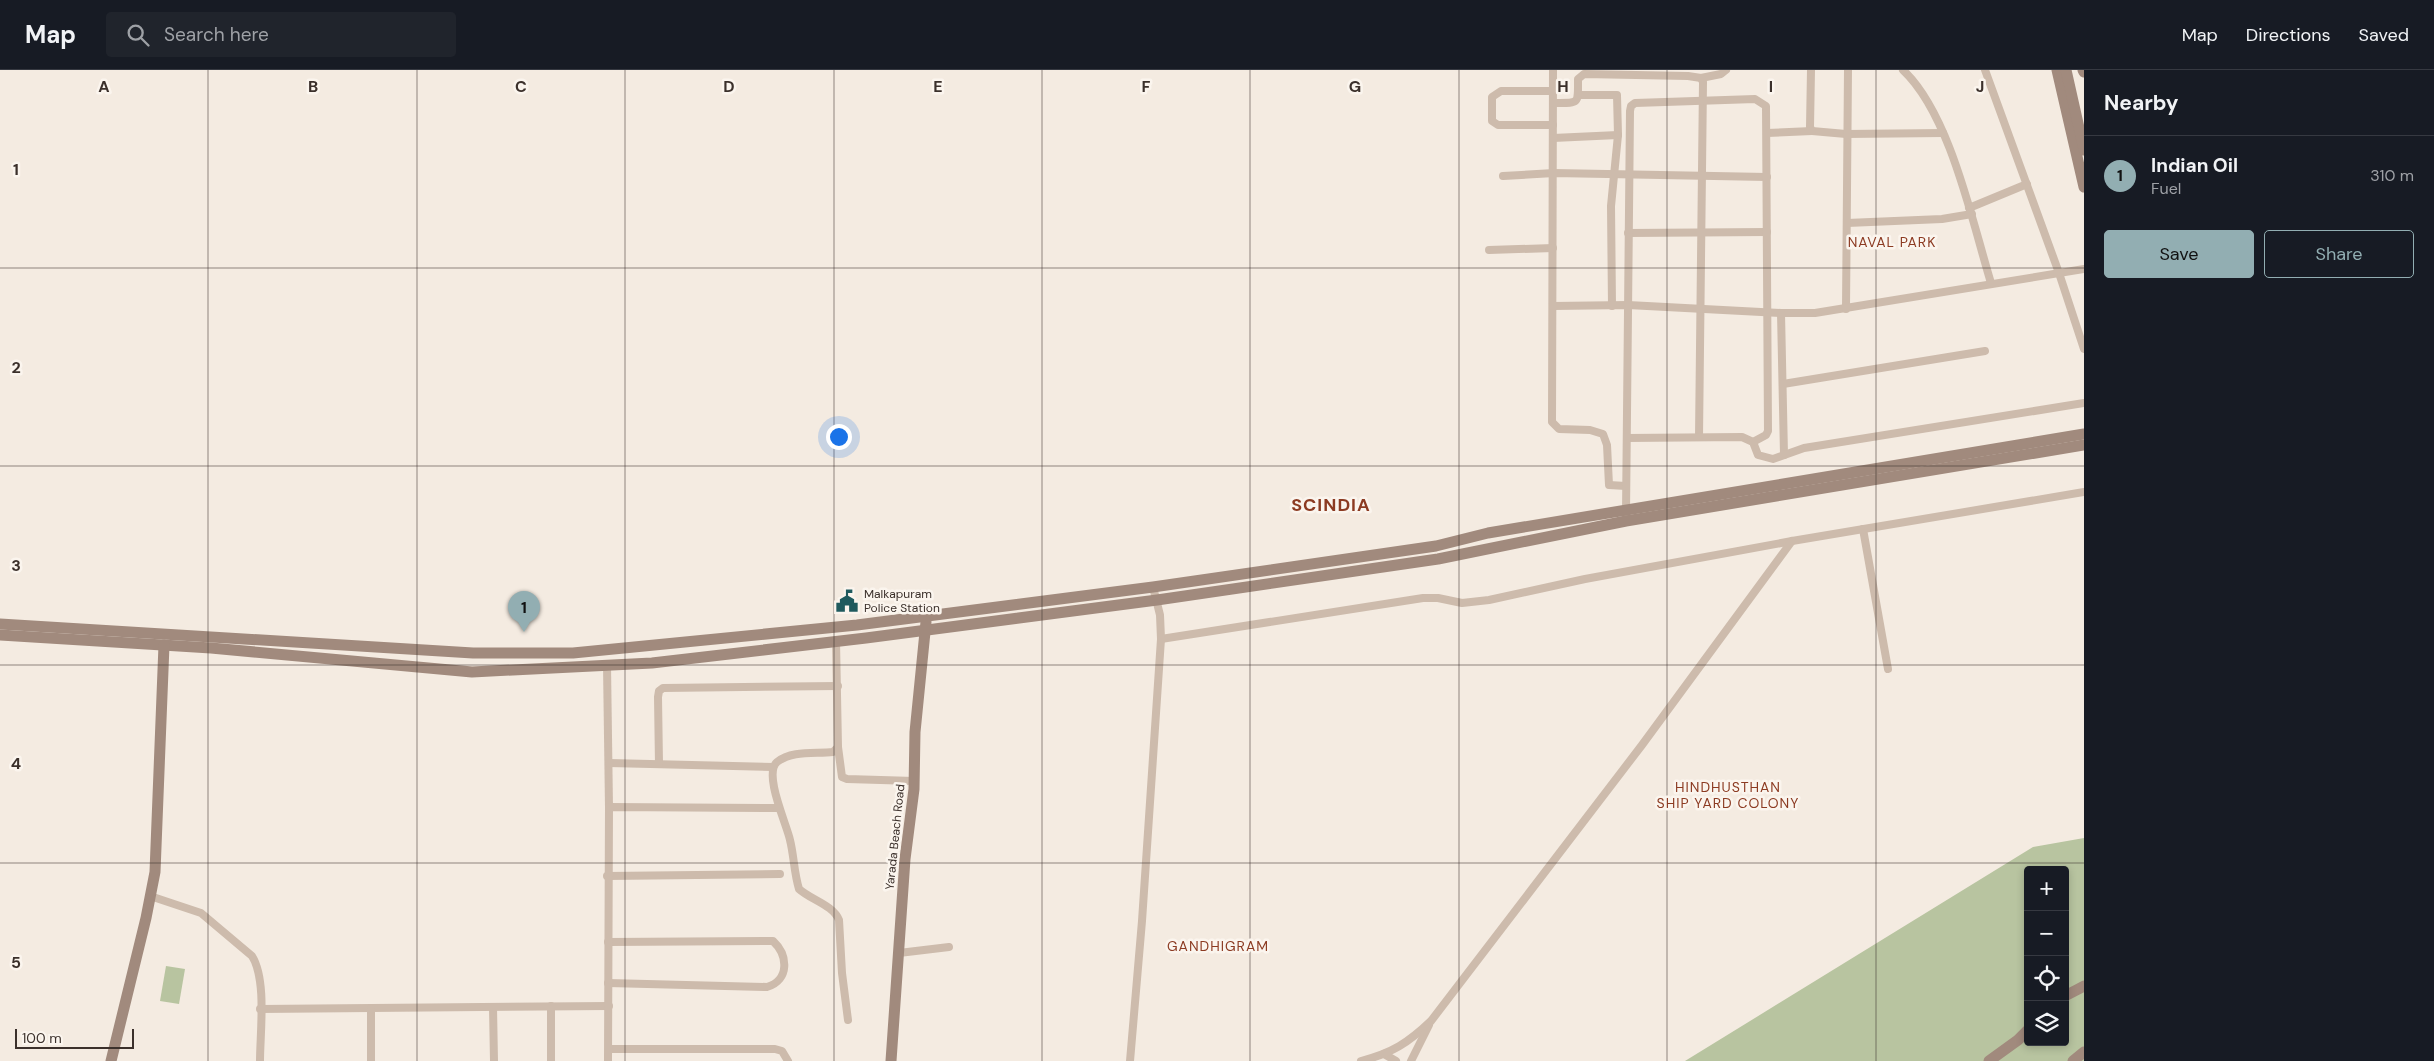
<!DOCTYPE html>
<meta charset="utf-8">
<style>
body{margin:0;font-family:"DM Sans",sans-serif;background:#20242c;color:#f1f3f6}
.controls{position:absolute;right:15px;bottom:15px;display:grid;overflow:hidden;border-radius:5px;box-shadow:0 2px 8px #0003}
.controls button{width:45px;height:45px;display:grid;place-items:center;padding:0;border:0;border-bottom:1px solid #363941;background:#171b24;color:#f1f3f6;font:25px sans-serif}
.scale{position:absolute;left:15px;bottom:12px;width:119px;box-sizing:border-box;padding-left:5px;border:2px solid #3b302b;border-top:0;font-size:14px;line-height:18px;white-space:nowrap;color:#3b302b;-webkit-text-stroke:4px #fbf5ee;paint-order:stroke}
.you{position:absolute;left:838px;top:366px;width:18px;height:18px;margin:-12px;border:4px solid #fff;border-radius:50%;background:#1a73e8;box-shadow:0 0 0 8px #1a73e833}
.badge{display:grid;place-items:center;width:32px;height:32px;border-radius:50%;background:#92aeb2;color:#111;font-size:16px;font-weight:700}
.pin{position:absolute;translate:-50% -41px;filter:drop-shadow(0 1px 2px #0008)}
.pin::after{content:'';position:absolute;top:26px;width:18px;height:15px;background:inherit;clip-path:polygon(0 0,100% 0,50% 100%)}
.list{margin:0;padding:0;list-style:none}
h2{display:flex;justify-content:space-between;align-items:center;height:65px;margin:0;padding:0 20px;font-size:21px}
h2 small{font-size:16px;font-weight:400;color:#9ea1a6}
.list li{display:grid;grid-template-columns:32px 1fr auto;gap:15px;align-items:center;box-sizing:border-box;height:80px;padding:0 20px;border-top:1px solid #363941}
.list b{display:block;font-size:19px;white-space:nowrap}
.list p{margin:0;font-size:16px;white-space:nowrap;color:#9ea1a6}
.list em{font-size:16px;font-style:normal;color:#9ea1a6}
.actions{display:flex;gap:10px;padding:15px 20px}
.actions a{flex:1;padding:11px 0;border:1px solid #92aeb2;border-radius:5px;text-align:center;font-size:18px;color:#92aeb2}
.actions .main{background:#92aeb2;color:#111}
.icon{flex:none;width:28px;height:28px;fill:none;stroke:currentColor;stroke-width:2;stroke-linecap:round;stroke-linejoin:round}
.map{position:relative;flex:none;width:2084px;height:991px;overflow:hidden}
header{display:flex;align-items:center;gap:30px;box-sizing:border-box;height:70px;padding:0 25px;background:#171b24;border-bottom:1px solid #363941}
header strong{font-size:24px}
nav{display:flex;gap:28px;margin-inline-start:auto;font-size:18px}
.search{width:350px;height:45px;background:#20242c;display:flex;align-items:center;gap:12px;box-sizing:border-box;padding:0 18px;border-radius:5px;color:#9ea1a6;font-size:19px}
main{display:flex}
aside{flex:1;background:#171b24}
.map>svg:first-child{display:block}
.green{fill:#b8c4a0;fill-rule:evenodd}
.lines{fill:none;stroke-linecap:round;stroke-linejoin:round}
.street{stroke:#cdbbac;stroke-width:8}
.secondary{stroke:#a18a7d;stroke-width:11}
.grid{fill:none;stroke:#3b302b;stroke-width:1;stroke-opacity:0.55}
.labels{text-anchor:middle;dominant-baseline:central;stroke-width:5;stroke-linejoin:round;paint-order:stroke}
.poi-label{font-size:12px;fill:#3b302b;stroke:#fbf5ee;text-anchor:start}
.street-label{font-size:12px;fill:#3b302b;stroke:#fbf5ee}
.neighbourhood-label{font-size:14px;letter-spacing:1px;fill:#8c3b22;stroke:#fbf5ee}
.district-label{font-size:18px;font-weight:bold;letter-spacing:1px;fill:#8c3b22;stroke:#fbf5ee}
.grid-label{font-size:16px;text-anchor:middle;font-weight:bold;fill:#3b302b;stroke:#fbf5ee;stroke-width:5;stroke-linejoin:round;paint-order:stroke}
</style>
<header>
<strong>Map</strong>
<div class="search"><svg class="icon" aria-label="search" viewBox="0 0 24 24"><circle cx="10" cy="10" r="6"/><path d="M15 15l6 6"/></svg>Search here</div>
<nav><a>Map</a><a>Directions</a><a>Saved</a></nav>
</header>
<main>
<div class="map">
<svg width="2084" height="991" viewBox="0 0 2084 991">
<rect width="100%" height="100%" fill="#f4ebe1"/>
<g class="green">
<path d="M 2084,768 L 2084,991 L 1685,991 L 2033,777 ZM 2028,800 L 2065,800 L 2065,972 L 2028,972 Z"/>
<path d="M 166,896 L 185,899 L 179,934 L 160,931 Z"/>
</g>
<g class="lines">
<g class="street">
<path d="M 1553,0 L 1552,352 L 1559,359 L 1590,360 L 1603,364 L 1607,375 L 1609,415 L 1626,416"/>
<path d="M 1811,0 L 1810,57 L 1812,61 L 1846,64 L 1943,63"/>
<path d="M 1903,0 C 1950,44 1972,151 1991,213"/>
<path d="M 1985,0 L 2059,203 L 2084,279"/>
<path d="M 1701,8 L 1721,4 L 1726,0"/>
<path d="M 1580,25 L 1617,25 L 1618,65 L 1611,136 L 1612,236"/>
<path d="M 1553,33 C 1580,33 1578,35 1578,9 L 1584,4 L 1688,6 L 1701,8 L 1703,12 L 1699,367"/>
<path d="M 1553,55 L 1498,55 L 1492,51 L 1492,27 L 1501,21 L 1553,21"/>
<path d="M 1767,63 L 1812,61"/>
<path d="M 1553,68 L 1618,65"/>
<path d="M 1503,106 L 1554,103 L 1767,107"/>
<path d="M 1969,138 L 2027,114"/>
<path d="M 1847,153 L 1942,149 L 1972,144"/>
<path d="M 1628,163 L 1767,162"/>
<path d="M 1489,180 L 1553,178"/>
<path d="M 1553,236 L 1628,235 L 1781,243 L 1815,243 L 2084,199"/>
<path d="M 1846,239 L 1848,0"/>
<path d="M 1781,243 L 1784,385"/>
<path d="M 1783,314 L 1985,281"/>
<path d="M 1627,368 L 1742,367 L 1753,372 L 1758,385 L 1773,389 L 1804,378 L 2084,333"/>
<path d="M 1626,444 L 1630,41 L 1631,36 L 1635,33 L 1755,29 L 1766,36 L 1768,361 L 1766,365 L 1753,372"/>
<path d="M 1863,459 L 1888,599"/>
<path d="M 1161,569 L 1423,528 L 1438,528 L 1462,533 L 1489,530 L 1585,509 L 1792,471 L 2084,422"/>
<path d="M 836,571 L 838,677 L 833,682 C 815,684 792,680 777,692 C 763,704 787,755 790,770 C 794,786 794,803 799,819 C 811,830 833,835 839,850 L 842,903 L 848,950"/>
<path d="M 607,595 L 609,737"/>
<path d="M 838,677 L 842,707 L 847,709 L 914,711"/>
<path d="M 609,693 L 773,697"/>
<path d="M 659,694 L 658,627 L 659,621 L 663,618 L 838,616"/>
<path d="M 607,806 L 780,804"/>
<path d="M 150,826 L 201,843 L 252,886 C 267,910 260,963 260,991"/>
<path d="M 608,872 L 773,871 C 788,885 790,910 767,917 L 608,913"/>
<path d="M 899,883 L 949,877"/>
<path d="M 551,936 L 551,991"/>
<path d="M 493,937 L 494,991"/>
<path d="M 260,939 L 609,936"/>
<path d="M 609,979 L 775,979 L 782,981 L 788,991"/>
<path d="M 1384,984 L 1396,991"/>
<path d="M 371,991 L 371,939"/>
<path d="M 608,991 L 609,737 L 779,738"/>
<path d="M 1130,991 L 1142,851 L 1161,569 L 1160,545 L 1153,517"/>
<path d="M 1361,991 C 1392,983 1408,973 1431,951 L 1642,675 L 1792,471"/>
<path d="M 1411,991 L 1429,955"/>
</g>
<g class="secondary">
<path d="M 2057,0 L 2084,117"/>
<path d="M 2066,0 L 2084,80"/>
<path d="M 2083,0 L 2084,2"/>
<path d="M 0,554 L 473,583 L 573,583 L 857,555 L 1153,517 L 1436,476 L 1488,463 L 2084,364"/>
<path d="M 0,565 L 211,578 L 472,602 L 652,593 L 866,568 L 1157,530 L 1438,489 L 1626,451 L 2084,375"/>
<path d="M 2065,926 L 2084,916"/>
<path d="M 111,991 L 146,848 L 155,802 L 164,575"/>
<path d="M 891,991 L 905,789 L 914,719 L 915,662 L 926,552"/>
<path d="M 1989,991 L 2018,970 L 2028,960"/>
<path d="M 2073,991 L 2084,982"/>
</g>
</g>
<path class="grid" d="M 208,0 L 208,991M 417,0 L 417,991M 625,0 L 625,991M 834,0 L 834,991M 1042,0 L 1042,991M 1250,0 L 1250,991M 1459,0 L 1459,991M 1667,0 L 1667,991M 1876,0 L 1876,991M 0,198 L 2084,198M 0,396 L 2084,396M 0,595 L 2084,595M 0,793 L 2084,793"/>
<defs>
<symbol id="civic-bare" viewBox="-9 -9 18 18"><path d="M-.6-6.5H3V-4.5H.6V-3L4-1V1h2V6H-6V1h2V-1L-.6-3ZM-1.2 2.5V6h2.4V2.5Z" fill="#1f5a5e" stroke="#fbf5ee" stroke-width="2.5" paint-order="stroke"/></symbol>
</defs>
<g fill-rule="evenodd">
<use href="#civic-bare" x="831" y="515" width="32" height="32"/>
</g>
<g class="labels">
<g class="poi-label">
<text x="864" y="524">Malkapuram<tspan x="864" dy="14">Police Station</tspan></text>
</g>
<g class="street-label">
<text transform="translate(895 767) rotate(-84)">Yarada Beach Road</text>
</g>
<g class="neighbourhood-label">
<text x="1892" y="172">NAVAL PARK</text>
<text x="1728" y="717">HINDHUSTHAN<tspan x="1728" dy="16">SHIP YARD COLONY</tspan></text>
<text x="1218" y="876">GANDHIGRAM</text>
</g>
<g class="district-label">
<text x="1331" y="435">SCINDIA</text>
</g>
</g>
<g class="grid-label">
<text x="104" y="22">A</text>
<text x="313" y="22">B</text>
<text x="521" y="22">C</text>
<text x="729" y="22">D</text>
<text x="938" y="22">E</text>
<text x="1146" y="22">F</text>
<text x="1355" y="22">G</text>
<text x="1563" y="22">H</text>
<text x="1771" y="22">I</text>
<text x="1980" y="22">J</text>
<text x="16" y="105">1</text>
<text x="16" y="303">2</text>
<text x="16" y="501">3</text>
<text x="16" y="699">4</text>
<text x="16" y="898">5</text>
</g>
</svg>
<div class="controls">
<button>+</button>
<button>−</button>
<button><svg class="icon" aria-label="locate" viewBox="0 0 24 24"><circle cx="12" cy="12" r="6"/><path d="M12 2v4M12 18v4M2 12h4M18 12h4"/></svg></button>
<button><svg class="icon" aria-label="layers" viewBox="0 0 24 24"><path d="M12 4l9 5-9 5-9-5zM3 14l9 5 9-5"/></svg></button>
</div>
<div class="scale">100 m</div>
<div class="you"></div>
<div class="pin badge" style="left:524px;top:562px">1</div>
</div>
<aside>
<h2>Nearby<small></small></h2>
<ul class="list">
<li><span class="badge">1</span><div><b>Indian Oil</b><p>Fuel</p></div><em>310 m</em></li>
</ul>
<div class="actions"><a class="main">Save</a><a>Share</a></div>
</aside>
</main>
